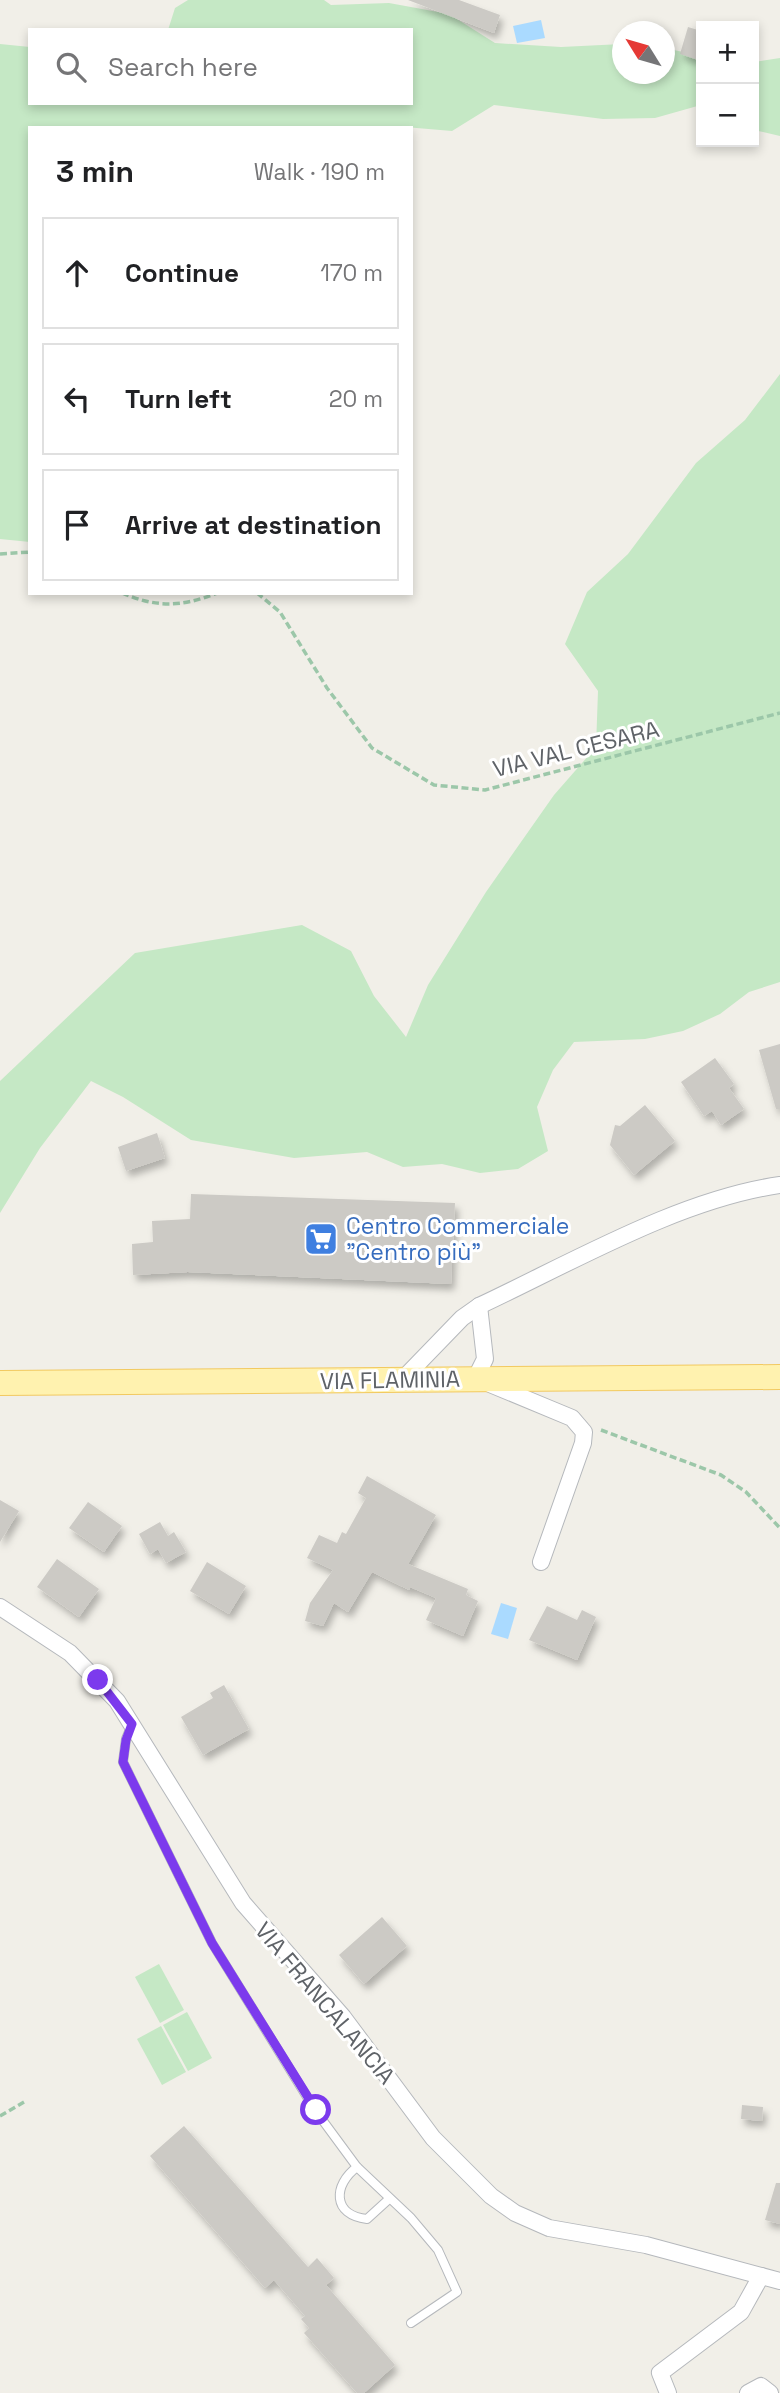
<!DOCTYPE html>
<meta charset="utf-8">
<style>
body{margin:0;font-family:"Space Grotesk",sans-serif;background:#f6f6f6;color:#202124}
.controls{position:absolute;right:21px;top:21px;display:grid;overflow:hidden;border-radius:0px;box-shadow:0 4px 10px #0003}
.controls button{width:63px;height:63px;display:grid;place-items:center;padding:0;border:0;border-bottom:2px solid #e0e0e0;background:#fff;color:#202124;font:35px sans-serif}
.compass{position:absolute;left:612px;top:21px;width:63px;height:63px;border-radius:50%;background:#fff;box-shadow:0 4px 10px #0003;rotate:307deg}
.stop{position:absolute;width:21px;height:21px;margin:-16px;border:5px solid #7c3aed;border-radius:50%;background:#fff}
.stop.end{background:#7c3aed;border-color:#fff;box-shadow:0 2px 7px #0008}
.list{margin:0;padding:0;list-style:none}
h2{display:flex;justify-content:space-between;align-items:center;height:91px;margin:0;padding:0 28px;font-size:30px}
h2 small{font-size:23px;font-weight:400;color:#757577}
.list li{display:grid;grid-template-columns:46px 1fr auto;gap:21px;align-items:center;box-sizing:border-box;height:112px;margin:0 14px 14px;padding:0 14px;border:2px solid #e0e0e0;border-radius:0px}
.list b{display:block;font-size:26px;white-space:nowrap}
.list em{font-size:23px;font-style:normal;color:#757577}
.icon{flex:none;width:38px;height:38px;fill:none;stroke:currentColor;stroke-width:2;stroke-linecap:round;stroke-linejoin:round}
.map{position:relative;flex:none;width:780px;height:2393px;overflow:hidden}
.search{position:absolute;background:#fff;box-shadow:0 4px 10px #0003;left:28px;top:28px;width:385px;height:77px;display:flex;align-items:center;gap:18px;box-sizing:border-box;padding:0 24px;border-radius:0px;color:#757577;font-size:26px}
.panel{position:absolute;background:#fff;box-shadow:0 4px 10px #0003;left:28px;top:126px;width:385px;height:469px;border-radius:0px}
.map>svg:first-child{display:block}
.green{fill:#c5e8c5}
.water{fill:#aadaff}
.building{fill:#cccac5;filter:url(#shadow)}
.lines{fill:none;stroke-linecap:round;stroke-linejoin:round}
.service-casing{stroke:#b5b8bc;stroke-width:10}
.minor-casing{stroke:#b5b8bc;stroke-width:18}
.primary-casing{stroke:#f2c960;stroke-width:26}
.path{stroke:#9cc7a9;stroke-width:3.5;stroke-dasharray:7 3.5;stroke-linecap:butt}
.service{stroke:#fff;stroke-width:8}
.minor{stroke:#fff;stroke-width:16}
.primary{stroke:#fff2af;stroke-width:24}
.route{stroke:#7c3aed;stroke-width:9}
.labels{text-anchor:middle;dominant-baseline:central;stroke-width:6;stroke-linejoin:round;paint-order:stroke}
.street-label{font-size:23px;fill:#5f6368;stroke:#fff}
.shop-label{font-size:23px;fill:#366cbe;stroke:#fff;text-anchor:start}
</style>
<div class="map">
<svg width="780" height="2393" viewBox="0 0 780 2393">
<defs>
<filter id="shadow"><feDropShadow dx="3.5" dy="6" stdDeviation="3.5" flood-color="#0004"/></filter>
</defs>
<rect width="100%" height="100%" fill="#f1efe8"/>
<g class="green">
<path d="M 188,0 L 324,0 L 331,5 L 389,3 L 449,14 L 495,43 L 561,47 L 622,44 L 622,74 L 664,74 L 665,48 L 701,56 L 701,105 L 655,118 L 603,119 L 494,105 L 452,131 L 393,126 L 30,128 L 30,542 L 0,539 L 0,44 L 30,47 L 30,103 L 411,103 L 411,30 L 168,30 L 175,8 Z"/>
<path d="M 780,58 L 780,136 L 754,130 L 754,62 Z"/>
<path d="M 780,374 L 780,982 L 749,992 L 720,1014 L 683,1031 L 645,1039 L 574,1042 L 553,1070 L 537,1107 L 548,1151 L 518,1169 L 480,1173 L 442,1164 L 403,1167 L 367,1152 L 294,1158 L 191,1140 L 123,1097 L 91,1081 L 40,1148 L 0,1213 L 0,1081 L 135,953 L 302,925 L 351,951 L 374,996 L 406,1037 L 428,985 L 486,892 L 554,795 L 596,747 L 598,691 L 565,644 L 587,592 L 628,554 L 696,463 L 745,420 Z"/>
<path d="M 159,1964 L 184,2010 L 160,2023 L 135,1977 Z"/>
<path d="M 187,2012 L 212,2058 L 188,2071 L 163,2025 Z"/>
<path d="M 161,2026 L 186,2072 L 162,2085 L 137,2039 Z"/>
</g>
<g class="water">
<path d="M 541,20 L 545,38 L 517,43 L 513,26 Z"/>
<path d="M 501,1603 L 517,1608 L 508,1639 L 491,1634 Z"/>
</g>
<g class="building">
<path d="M 408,0 L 459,0 L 500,15 L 494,33 Z"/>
<path d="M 688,27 L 701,31 L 701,61 L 680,54 Z"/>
<path d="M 780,1044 L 780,1109 L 776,1109 L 759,1050 Z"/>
<path d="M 715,1058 L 734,1084 L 729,1088 L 744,1109 L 721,1125 L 712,1111 L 704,1116 L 681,1082 Z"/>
<path d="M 645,1105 L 675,1141 L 634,1175 L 610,1145 L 615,1125 L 620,1126 Z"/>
<path d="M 157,1133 L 165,1158 L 126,1171 L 118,1147 Z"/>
<path d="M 191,1194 L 455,1203 L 451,1284 L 188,1272 L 133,1275 L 132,1244 L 153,1242 L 152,1221 L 190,1219 Z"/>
<path d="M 367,1476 L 436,1515 L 408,1564 L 468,1589 L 466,1595 L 478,1601 L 463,1636 L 426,1620 L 436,1598 L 410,1587 L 409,1590 L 372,1572 L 348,1612 L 334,1603 L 323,1626 L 305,1621 L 310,1603 L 333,1570 L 307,1558 L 319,1535 L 337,1543 L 342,1532 L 346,1534 L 366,1498 L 358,1493 Z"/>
<path d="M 0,1500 L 19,1511 L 0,1542 Z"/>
<path d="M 88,1502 L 122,1526 L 104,1552 L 69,1528 Z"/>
<path d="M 160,1522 L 168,1536 L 174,1532 L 186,1552 L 166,1563 L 158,1549 L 150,1554 L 139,1534 Z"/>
<path d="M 57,1559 L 99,1589 L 79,1617 L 37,1587 Z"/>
<path d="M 207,1562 L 246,1586 L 229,1614 L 190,1591 Z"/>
<path d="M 547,1606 L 577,1620 L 582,1610 L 596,1617 L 577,1660 L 529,1640 Z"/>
<path d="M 224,1685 L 249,1729 L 203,1755 L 181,1717 L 213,1698 L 210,1693 Z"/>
<path d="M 382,1917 L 407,1946 L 364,1984 L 339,1955 Z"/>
<path d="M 742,2105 L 763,2107 L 762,2121 L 741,2119 Z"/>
<path d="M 184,2126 L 308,2267 L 317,2258 L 334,2278 L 326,2285 L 395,2365 L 364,2393 L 357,2393 L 304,2333 L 309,2328 L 301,2319 L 305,2316 L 274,2280 L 265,2288 L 150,2156 Z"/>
<path d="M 776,2183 L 780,2183 L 780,2224 L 765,2220 Z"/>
</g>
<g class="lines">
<defs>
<g id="service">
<path d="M 131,1727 L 126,1739 L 123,1762 L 212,1943 L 315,2110 L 357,2167 L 411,2218 L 438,2250 L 457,2292 L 411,2323"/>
<path d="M 357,2167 C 333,2185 332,2215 367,2219 L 389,2199"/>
</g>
<g id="minor">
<path d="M 475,1379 L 485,1359 L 479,1306"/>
<path d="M 402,1380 L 462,1318 L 479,1306 C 571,1263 680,1199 780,1185"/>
<path d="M 490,1384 L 572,1418 L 584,1432 L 583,1443 L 541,1562"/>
<path d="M 0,1607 L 70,1653 L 117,1701 L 243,1903 L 343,2017 L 433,2138 L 491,2196 L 515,2213 L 549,2228 L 646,2245 L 780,2281"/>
<path d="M 668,2393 L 660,2373 L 741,2312 L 761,2276"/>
<path d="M 748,2393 L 761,2386 L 770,2393"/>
</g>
<path id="primary" d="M 0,1383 L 780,1377"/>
</defs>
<use href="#service" class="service-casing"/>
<use href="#minor" class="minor-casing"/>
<use href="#primary" class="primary-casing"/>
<g class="path">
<path d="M 0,554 L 30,552"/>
<path d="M 122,593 C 157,608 182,607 217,593"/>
<path d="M 257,593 L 280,612 L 327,688 L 372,748 L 434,785 L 485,790 L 780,713"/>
<path d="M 601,1430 L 721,1475 L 746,1492 L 780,1528"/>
<path d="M 0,2116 L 24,2102"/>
</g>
<use href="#service" class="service"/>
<use href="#minor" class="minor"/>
<use href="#primary" class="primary"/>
</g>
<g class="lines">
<path class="route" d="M 98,1680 L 132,1724 L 126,1740 L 123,1762 L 212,1943 L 316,2110"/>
</g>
<defs>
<symbol id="supermarket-square" viewBox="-11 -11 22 22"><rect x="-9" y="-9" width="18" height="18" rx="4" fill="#3f7fe0" stroke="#fff"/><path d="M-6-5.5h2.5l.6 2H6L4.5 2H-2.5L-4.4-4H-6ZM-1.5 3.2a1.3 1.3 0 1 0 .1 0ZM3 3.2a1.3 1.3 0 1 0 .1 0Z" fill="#fff"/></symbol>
</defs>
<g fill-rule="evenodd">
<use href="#supermarket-square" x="302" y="1220" width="38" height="38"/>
</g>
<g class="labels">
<g class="street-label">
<text transform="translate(576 749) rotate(-14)">VIA VAL CESARA</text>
<text transform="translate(390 1380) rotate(-1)">VIA FLAMINIA</text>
<text transform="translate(325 2003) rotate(50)">VIA FRANCALANCIA</text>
</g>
<g class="shop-label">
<text x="346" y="1226">Centro Commerciale<tspan x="346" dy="26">"Centro più"</tspan></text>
</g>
</g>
</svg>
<div class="controls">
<button>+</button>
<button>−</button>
</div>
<svg class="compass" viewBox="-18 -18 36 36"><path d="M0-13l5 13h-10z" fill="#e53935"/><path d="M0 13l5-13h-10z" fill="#757577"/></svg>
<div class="stop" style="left:316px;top:2110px"></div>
<div class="stop end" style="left:98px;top:1680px"></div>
<div class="search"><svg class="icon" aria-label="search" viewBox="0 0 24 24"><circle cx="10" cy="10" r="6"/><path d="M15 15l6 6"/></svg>Search here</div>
<section class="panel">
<h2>3 min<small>Walk · 190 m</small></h2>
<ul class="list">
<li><svg class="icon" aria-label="ahead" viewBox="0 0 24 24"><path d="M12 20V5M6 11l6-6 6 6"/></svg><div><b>Continue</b></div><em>170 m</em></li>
<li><svg class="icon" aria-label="left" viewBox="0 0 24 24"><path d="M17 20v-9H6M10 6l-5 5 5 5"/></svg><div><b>Turn left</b></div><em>20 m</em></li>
<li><svg class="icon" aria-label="arrive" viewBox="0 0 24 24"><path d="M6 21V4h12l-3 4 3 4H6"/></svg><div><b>Arrive at destination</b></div></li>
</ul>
</section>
</div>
